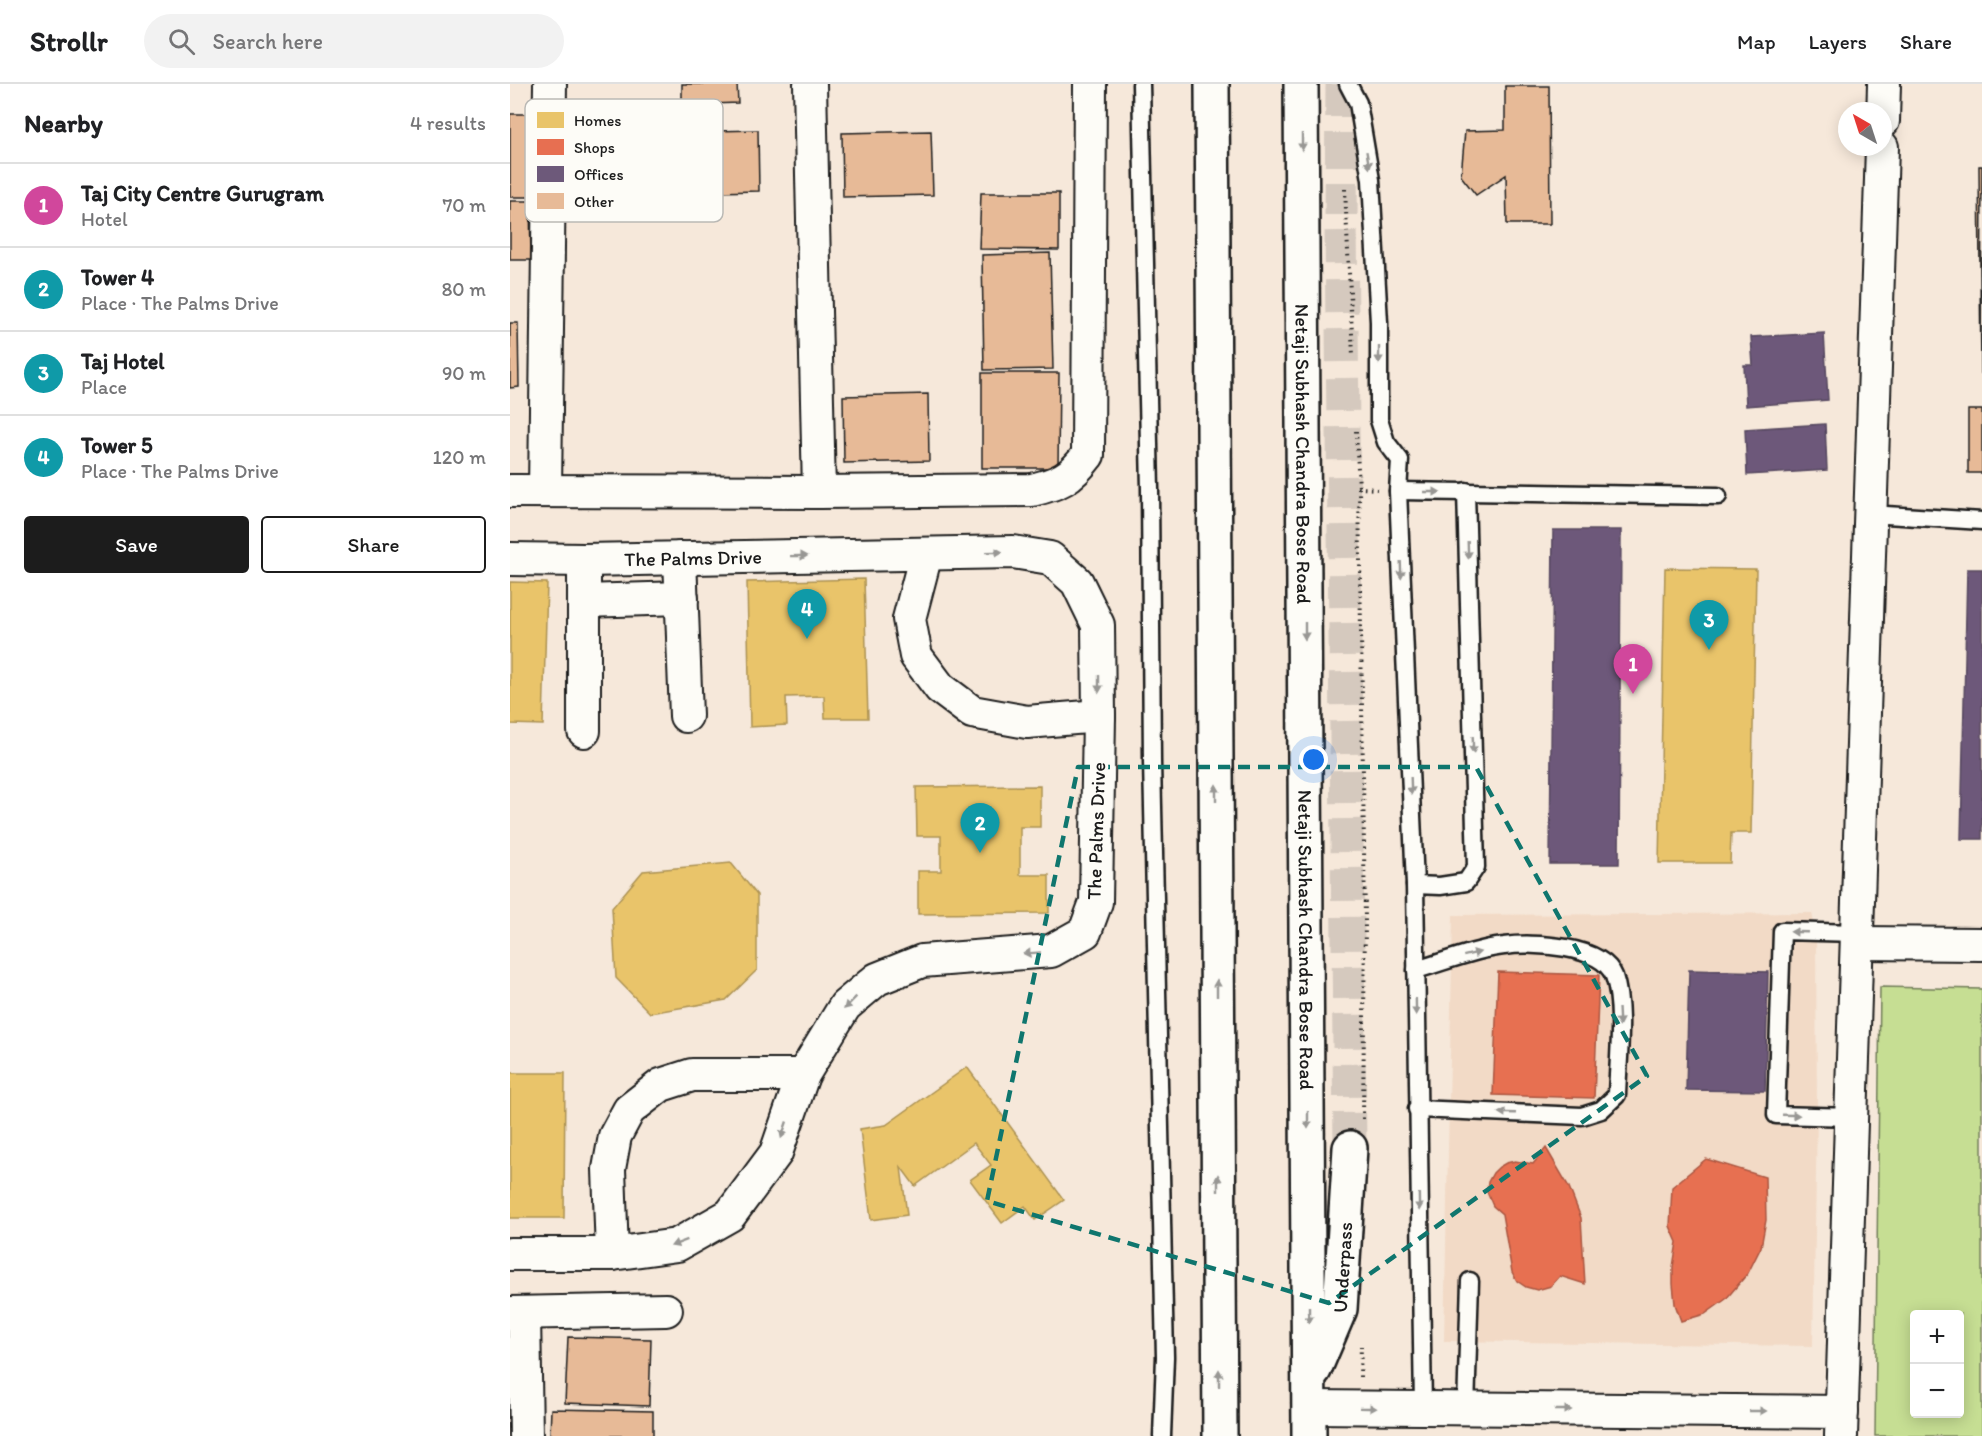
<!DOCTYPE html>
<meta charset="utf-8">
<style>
body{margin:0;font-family:Itim,sans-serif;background:#f2f2f2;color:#202124}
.controls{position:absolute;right:18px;bottom:18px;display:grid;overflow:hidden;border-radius:6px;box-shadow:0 3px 15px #0003}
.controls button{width:54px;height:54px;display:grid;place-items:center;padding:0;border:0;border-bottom:2px solid #e0e0e0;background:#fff;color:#202124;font:30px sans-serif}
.compass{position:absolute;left:1328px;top:18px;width:54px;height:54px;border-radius:50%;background:#fff;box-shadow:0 3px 15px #0003;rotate:321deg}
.you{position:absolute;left:804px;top:676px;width:21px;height:21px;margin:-15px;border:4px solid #fff;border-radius:50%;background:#1a73e8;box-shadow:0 0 0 9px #1a73e833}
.badge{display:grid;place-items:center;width:39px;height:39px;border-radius:50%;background:#1c1c1c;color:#fff;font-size:20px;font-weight:700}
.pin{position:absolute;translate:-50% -50px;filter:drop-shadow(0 2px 3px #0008)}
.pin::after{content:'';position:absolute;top:32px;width:21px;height:18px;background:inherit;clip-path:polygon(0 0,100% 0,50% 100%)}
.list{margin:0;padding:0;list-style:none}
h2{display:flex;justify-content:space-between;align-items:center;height:78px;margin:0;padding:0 24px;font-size:26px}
h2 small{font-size:20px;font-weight:400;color:#757577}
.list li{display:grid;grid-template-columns:39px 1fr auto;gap:18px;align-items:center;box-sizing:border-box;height:84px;padding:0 24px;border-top:2px solid #e0e0e0}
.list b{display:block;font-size:22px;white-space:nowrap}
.list p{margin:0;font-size:20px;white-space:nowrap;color:#757577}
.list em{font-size:20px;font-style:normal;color:#757577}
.actions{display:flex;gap:12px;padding:18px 24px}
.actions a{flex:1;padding:14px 0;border:2px solid #1c1c1c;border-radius:6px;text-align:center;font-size:21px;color:#1c1c1c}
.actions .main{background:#1c1c1c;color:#fff}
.icon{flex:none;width:33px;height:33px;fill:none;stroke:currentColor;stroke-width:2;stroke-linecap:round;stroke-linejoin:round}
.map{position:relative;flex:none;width:1472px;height:1352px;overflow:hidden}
header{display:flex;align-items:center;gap:36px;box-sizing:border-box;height:84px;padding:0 30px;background:#fff;border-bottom:2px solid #e0e0e0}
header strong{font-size:28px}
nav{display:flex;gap:33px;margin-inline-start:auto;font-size:21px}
.search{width:420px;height:54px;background:#f2f2f2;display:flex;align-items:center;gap:15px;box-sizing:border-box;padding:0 21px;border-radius:33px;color:#757577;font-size:22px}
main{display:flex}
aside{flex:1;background:#fff}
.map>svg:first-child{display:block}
.built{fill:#f2dac6}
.green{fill:#c6de93;stroke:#717d58;stroke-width:1.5;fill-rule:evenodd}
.homes{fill:#e9c46a;stroke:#ac9253;stroke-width:1.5}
.shops{fill:#e76f51;stroke:#aa5641;stroke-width:1.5}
.offices{fill:#6d597a;stroke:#55475e;stroke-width:1.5}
.building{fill:#e7ba97;stroke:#1c1c1c;stroke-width:1.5}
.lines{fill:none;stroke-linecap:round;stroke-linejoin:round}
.secondary-tunnel{stroke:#d5c9be;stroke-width:33;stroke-dasharray:33 16;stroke-linecap:butt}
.lane-casing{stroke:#1c1c1c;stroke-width:21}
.street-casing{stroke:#1c1c1c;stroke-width:36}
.secondary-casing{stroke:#1c1c1c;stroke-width:38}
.path{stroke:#1c1c1c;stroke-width:4;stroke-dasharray:1.5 4.5;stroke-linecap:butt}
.lane{stroke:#fdfcf7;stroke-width:16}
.street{stroke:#fdfcf7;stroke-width:32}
.secondary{stroke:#fdfcf7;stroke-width:33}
.oneway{fill:#989794}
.marked{fill:none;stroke:#0f766e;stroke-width:4.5;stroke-dasharray:12 8;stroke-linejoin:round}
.labels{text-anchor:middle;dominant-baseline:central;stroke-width:6;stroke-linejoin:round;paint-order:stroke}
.street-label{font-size:20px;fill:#1c1c1c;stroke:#fdfcf7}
.key{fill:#fdfcf7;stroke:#bab9b5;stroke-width:1.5}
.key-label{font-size:16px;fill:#1c1c1c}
</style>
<header>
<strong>Strollr</strong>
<div class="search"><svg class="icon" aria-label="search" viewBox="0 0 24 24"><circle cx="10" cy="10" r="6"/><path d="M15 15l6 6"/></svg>Search here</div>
<nav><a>Map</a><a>Layers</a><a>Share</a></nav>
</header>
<main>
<aside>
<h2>Nearby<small>4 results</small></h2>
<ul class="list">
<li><span class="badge" style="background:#d1479c">1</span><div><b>Taj City Centre Gurugram</b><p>Hotel</p></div><em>70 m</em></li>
<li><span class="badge" style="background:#0f9aa8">2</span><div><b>Tower 4</b><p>Place · The Palms Drive</p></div><em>80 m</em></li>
<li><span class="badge" style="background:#0f9aa8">3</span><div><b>Taj Hotel</b><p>Place</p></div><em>90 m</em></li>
<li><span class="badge" style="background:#0f9aa8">4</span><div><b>Tower 5</b><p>Place · The Palms Drive</p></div><em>120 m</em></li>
</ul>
<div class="actions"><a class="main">Save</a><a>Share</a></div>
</aside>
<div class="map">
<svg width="1472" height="1352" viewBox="0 0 1472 1352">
<rect width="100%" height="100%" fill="#f6e8da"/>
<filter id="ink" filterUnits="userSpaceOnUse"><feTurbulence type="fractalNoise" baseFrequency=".0167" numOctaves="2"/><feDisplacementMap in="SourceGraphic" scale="12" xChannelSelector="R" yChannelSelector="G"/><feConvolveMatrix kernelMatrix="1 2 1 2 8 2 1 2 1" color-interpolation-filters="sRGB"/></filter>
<g filter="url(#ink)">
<path class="built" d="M 1302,829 L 1306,849 L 1307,1032 L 1303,1262 L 934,1257 L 943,831 Z"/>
<path class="green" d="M 1370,903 L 1472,905 L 1472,1352 L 1365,1352 ZM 1404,1230 L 1450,1230 L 1450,1330 L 1404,1330 Z"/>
<g class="homes">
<path d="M 1155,484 L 1246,485 L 1241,749 L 1221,749 L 1220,779 L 1149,779 Z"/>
<path d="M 354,495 L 358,634 L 315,634 L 314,612 L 276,613 L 277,641 L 240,643 L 237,498 Z"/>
<path d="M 0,498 L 37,499 L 33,641 L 0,640 Z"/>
<path d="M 530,702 L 530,743 L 510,743 L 510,791 L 539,791 L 539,829 L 408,830 L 408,787 L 431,787 L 431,752 L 407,752 L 406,703 Z"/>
<path d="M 221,779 L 247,811 L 247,886 L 216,916 L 140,929 L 106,894 L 102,824 L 133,787 Z"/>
<path d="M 457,983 L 554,1116 L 525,1136 L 515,1122 L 492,1139 L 460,1096 L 481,1081 L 464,1059 L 405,1102 L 391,1083 L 397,1131 L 361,1136 L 350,1045 L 376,1041 Z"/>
<path d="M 0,989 L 55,989 L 54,1134 L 0,1134 Z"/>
</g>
<g class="shops">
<path d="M 988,888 L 1089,891 L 1084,1014 L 983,1011 Z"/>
<path d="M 1036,1064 L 1059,1103 L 1071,1134 L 1075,1200 L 1050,1192 L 1041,1202 L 1027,1206 L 1016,1203 L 1007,1197 L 1002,1188 L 992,1130 L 983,1122 L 977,1108 L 978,1098 L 983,1089 L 989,1083 L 996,1079 L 1005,1077 L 1023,1080 Z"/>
<path d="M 1196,1075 L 1255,1093 L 1256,1136 L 1251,1163 L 1238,1189 L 1216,1215 L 1195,1230 L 1171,1237 L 1165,1220 L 1163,1200 L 1163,1183 L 1167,1158 L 1160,1142 L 1162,1103 Z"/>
</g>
<g class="offices">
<path d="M 1314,249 L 1318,316 L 1236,322 L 1234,281 L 1243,281 L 1241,253 Z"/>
<path d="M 1315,340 L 1317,386 L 1237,391 L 1235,345 Z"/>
<path d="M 1043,446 L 1111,446 L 1109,780 L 1040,780 Z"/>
<path d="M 1457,485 L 1472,485 L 1472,755 L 1451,755 Z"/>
<path d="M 1179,886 L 1258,888 L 1255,1007 L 1176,1006 Z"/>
</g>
<g class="building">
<path d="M 172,0 L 227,0 L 228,19 L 172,21 Z"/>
<path d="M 995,2 L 1039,2 L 1040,140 L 997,140 L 996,91 L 966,111 L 951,92 L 955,47 L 995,46 Z"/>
<path d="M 0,30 L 19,30 L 20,113 L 0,113 Z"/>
<path d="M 248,46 L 249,107 L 163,109 L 161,48 Z"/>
<path d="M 421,47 L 423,111 L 333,113 L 332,49 Z"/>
<path d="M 1469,82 L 1472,82 L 1471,290 Z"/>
<path d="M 471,109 L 549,109 L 549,166 L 469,165 Z"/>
<path d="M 0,117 L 20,117 L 21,176 L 0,176 Z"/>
<path d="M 540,169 L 543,285 L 474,286 L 472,171 Z"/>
<path d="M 0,239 L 8,239 L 9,303 L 0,304 Z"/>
<path d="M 472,289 L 549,289 L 548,384 L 472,384 Z"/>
<path d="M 418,310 L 419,377 L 334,379 L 333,312 Z"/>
<rect x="1458" y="326" width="14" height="63"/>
<path d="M 58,1253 L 141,1255 L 139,1322 L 55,1319 Z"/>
<path d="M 41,1325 L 143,1327 L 143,1352 L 40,1352 Z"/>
</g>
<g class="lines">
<path class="secondary-tunnel" d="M 832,0 L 831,138 L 840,1064"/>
<defs>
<g id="lane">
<path d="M 631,0 L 640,405 L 642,677 L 655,1273 L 652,1352"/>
<path d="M 838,0 L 848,19 L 861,96 L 869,238 L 869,336 L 876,358 L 890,376 L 888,407 L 905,801 L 913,1324"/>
<path d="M 888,407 L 1208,412"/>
<path d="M 1360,430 L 1472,437"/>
<path d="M 905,801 L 930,802 L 956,798 L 966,783 L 956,407"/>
<path d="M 906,886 C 934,878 965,865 994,862 C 1023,858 1092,861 1104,892 C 1115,924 1108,977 1107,1011 L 1091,1026 L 1072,1032 L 907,1025"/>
<path d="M 1343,1033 L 1266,1031 L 1272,847 L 1347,849"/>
<path d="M 956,1325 L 960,1197"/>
</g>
<g id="street">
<path d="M 300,0 L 309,408"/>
<path d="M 1373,37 L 1374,0"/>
<path d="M 0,407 L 309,408 L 522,406 C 550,399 560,395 578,371 L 580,0"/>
<path d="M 35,407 L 40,0"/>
<path d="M 416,470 L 399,535 L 406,572 L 430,604 L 462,628 L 517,638 L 589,632"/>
<path d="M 170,474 L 176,632"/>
<path id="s1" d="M 0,475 L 74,476 L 503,468 L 540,474 L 567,498 L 588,541 L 589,632 L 586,818 L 575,848 L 541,867 L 412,877 L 367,895 L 335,922 L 293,991 L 266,1069 L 220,1131 L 167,1161 L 102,1170 L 0,1170"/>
<path d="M 74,517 L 172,514"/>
<path d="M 74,647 L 74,476"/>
<path d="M 1347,859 L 1472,860"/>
<path d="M 102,1170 L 99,1085 L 105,1052 L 119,1026 L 151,1001 L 182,991 L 293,991"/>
<path d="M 0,1229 L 156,1226"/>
<path d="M 14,1229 L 16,1352"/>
<path d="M 800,1323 L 1332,1328"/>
<path d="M 1331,1352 L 1372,63"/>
</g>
<g id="secondary">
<path d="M 702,0 L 710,1352"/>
<path id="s2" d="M 791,0 L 799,1352"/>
<path id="s3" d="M 804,1286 L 830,1225 L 840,1064"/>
</g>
</defs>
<use href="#lane" class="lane-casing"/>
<use href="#street" class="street-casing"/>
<use href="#secondary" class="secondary-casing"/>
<g class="path">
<path d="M 835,105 L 843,271"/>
<path d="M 846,347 L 849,404"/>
<path d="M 853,1035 L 855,837 L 849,404 L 867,405"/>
<path d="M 850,1293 L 851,1262"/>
</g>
<use href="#lane" class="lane"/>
<use href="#street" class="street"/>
<use href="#secondary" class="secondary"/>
</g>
<defs><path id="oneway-solid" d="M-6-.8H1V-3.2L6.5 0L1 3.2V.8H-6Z" transform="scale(1.5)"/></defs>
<g class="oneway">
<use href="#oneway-solid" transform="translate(792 58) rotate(90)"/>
<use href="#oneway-solid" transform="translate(858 76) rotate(80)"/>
<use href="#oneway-solid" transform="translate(869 271) rotate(90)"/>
<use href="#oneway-solid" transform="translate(922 408)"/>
<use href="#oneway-solid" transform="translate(958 466) rotate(88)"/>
<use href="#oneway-solid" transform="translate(484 468) rotate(-1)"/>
<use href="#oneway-solid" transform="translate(289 472) rotate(-1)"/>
<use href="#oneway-solid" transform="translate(891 486) rotate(88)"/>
<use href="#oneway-solid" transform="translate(795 547) rotate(90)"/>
<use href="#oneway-solid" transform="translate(589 600) rotate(90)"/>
<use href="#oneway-solid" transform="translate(963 661) rotate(88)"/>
<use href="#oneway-solid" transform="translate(901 702) rotate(88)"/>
<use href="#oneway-solid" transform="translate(706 709) rotate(-90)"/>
<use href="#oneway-solid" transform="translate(1289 848) rotate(-178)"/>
<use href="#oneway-solid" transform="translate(522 869) rotate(176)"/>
<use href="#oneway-solid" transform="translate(962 870) rotate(-14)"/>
<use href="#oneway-solid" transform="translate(707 904) rotate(-90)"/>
<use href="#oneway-solid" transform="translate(340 919) rotate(135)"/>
<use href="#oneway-solid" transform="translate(906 923) rotate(89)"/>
<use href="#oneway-solid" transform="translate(1109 933) rotate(87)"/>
<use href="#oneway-solid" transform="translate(997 1029) rotate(-178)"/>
<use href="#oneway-solid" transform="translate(1281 1031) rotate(2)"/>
<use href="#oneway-solid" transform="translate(798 1036) rotate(90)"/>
<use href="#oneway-solid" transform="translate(274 1046) rotate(109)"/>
<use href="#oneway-solid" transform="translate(708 1099) rotate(-90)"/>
<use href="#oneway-solid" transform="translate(909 1118) rotate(89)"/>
<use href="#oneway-solid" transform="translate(169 1159) rotate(159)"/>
<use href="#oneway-solid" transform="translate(799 1231) rotate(90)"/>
<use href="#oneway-solid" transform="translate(709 1294) rotate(-90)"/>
<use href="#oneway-solid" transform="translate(858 1324) rotate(1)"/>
<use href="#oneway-solid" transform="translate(1053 1326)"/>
<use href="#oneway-solid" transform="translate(1248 1327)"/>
</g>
</g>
<path class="marked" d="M 568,683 L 966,683 L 1137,992 L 819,1219 L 477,1117 Z"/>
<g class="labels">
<g class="street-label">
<text stroke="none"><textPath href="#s2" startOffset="370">Netaji Subhash Chandra Bose Road</textPath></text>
<text stroke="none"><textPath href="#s1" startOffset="183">The Palms Drive</textPath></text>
<text transform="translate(586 747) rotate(-88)">The Palms Drive</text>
<text stroke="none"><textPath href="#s2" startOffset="856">Netaji Subhash Chandra Bose Road</textPath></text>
<text stroke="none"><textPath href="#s3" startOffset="108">Underpass</textPath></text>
</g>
</g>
<rect x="15" y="15" width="198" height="123" rx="9" class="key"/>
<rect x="27" y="28" width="27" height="16" fill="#e9c46a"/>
<rect x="27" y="55" width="27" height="16" fill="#e76f51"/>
<rect x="27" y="82" width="27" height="16" fill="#6d597a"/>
<rect x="27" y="109" width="27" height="16" fill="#e7ba97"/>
<g class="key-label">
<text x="64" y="42">Homes</text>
<text x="64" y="69">Shops</text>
<text x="64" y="96">Offices</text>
<text x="64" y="123">Other</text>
</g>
</svg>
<div class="controls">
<button>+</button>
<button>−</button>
</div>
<svg class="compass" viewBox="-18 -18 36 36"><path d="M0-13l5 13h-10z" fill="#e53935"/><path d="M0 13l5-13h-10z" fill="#757577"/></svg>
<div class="you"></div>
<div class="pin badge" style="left:1123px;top:610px;background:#d1479c">1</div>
<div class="pin badge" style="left:470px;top:769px;background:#0f9aa8">2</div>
<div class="pin badge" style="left:1199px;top:566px;background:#0f9aa8">3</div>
<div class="pin badge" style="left:297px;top:555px;background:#0f9aa8">4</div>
</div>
</main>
